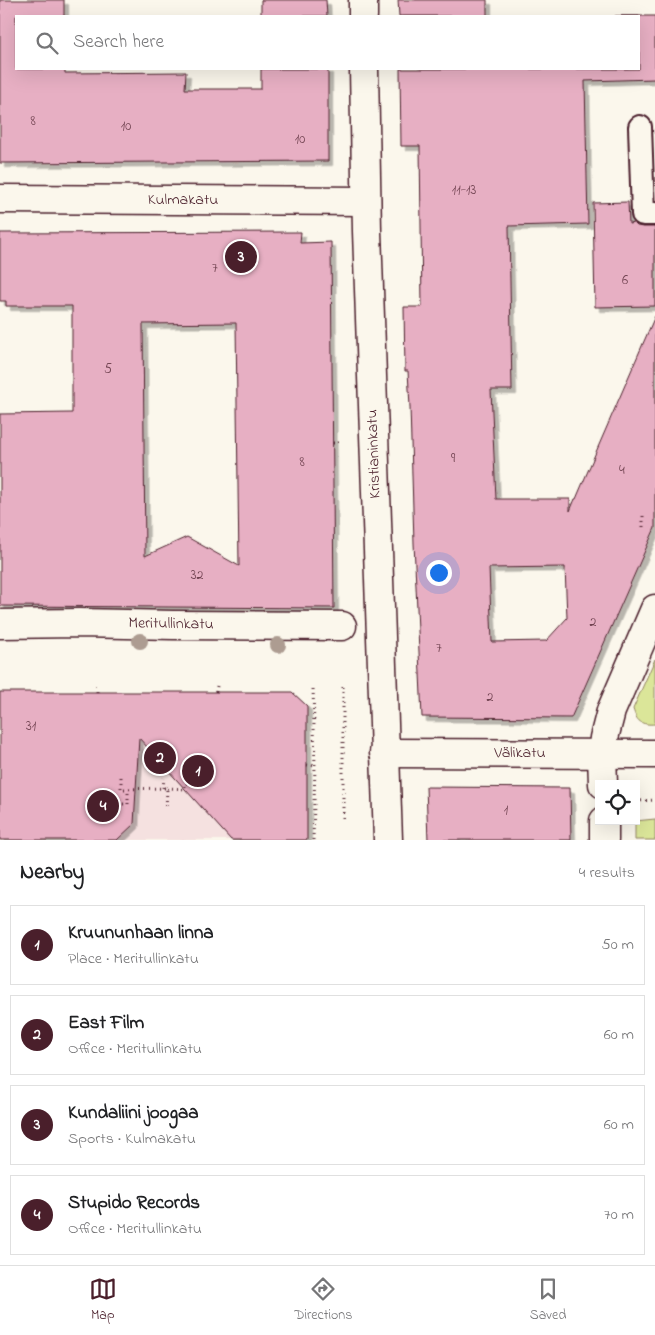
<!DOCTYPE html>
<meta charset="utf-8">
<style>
body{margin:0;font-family:"Indie Flower",sans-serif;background:#f6f6f6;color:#202124}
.controls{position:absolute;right:15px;bottom:15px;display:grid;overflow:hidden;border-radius:0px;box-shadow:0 5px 20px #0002}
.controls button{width:45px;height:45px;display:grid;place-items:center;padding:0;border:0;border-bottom:1px solid #e0e0e0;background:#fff;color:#202124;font:25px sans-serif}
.you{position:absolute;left:438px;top:572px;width:18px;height:18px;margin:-12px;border:4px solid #fff;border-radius:50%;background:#1a73e8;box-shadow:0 0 0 8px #1a73e833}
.badge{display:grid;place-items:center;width:32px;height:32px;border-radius:50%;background:#4a1f2b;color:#fff;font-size:16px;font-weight:700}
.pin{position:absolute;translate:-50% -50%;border:2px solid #fff;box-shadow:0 1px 5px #0006}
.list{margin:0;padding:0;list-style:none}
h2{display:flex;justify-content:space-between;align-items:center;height:65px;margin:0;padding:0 20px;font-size:21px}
h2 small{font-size:16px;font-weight:400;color:#757577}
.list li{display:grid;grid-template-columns:32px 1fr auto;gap:15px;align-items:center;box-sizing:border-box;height:80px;margin:0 10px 10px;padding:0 10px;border:1px solid #e0e0e0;border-radius:0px}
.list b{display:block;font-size:19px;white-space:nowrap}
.list p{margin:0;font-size:16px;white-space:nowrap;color:#757577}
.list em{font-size:16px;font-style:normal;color:#757577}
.icon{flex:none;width:28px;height:28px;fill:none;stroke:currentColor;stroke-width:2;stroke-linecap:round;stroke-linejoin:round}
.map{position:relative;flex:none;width:655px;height:840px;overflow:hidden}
.search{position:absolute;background:#fff;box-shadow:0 5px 20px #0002;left:15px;right:15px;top:15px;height:55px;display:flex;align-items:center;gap:12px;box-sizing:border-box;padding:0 18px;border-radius:0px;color:#757577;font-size:19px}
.sheet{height:425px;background:#fff}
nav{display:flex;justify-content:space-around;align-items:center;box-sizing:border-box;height:70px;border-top:1px solid #e0e0e0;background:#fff;font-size:14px;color:#757577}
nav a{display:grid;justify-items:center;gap:2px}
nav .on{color:#4a1f2b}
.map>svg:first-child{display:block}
.built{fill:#f5e1e0}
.green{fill:#dbe699;stroke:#928262}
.building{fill:#e7afc3;stroke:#4a1f2b;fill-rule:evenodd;filter:url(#shadow)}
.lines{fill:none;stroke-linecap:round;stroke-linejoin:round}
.service-casing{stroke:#4a1f2b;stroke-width:26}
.minor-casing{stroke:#4a1f2b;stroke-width:31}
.path{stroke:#4a1f2b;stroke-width:3;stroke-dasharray:1 4;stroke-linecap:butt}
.service{stroke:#fbf7ec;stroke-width:22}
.minor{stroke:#fbf7ec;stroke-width:28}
.tree{fill:#ad9c91}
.labels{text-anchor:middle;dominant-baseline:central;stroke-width:4.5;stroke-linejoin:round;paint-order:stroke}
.number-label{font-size:14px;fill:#714351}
.street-label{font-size:16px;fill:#4a1f2b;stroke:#fbf7ec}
</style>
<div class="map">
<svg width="655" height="840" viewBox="0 0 655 840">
<defs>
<filter id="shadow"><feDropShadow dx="4.5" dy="4.5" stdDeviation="0" flood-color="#0004"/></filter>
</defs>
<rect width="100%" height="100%" fill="#fbf7ec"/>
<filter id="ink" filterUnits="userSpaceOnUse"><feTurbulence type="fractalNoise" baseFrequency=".02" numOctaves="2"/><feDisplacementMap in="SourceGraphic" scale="10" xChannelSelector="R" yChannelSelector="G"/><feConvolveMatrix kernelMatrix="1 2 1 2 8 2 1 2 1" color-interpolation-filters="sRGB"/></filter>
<g filter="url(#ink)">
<path class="built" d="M 87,692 L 307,706 L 307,840 L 90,840 Z"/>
<g class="green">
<path d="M 655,659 L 655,724 C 641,725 637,722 633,709 Z"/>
<path d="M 655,819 L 655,840 L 635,840 L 635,821 Z"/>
</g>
<g class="building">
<path d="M 0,0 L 64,0 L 64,16 L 16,16 L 16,69 L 65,69 L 65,73 L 186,72 L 185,89 L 261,89 L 261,69 L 328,69 L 328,161 L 0,163 Z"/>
<path d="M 261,0 L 326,0 L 327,16 L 261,16 Z"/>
<path d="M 398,0 L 487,0 L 487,16 L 399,16 Z"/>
<path d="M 615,16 L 655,16 L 655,79 L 585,81 L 588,224 L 509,226 L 512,390 L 491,390 L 496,499 L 570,499 L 570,511 L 575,499 L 576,499 L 599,445 L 655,316 L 655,528 L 571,718 L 422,717 L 414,543 L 410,407 L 408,371 L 405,371 L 404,307 L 422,307 L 420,146 L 401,146 L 400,69 L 639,69 L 639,16 ZM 565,567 L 567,618 L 546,641 L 492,642 L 489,568 Z"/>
<path d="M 628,202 L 629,224 L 634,223 L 637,226 L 643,227 L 655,227 L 655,306 L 595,307 L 593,203 Z"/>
<path d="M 301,232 L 300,243 L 331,242 L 334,608 L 0,606 L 0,414 L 72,413 L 72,306 L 6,306 L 6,301 L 0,301 L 0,233 ZM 236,323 L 239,566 L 187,537 L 145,556 L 143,324 Z"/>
<path d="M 0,692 L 292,692 L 307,706 L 307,840 L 231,840 L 139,738 L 134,824 L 117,840 L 0,840 Z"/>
<path d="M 426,787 L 570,788 L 571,840 L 428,840 Z"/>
</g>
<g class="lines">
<defs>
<path id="service" d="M 640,127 L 643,214 L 655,214"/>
<g id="minor">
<path d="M 363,0 L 363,16"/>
<path d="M 364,69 L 367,231 L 388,840"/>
<path d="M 0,199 L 366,201"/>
<path d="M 0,624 L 79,623 L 173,625 L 342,626"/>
<path d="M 384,753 L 655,754"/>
<path d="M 603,784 L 602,754 L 604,738 L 611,711 L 655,609"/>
<path d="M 604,821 L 604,840"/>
</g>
</defs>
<use href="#service" class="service-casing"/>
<use href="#minor" class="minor-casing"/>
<g class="path">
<path d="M 333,443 L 340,443"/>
<path d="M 643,516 L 643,530"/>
<path d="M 97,686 L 97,692"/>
<path d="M 343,687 L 343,819"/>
<path d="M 216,692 L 217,686"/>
<path d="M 307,765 L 315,766"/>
<path d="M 121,777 L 121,789 L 167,788 L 166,810"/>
<path d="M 163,788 L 164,778"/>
<path d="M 167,788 L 185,789 L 185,783 L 209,784"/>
<path d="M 636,801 L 655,800"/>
<path d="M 123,804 L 128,804 L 128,789"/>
<path d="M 313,840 L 315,766 L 313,687"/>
</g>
<use href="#service" class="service"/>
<use href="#minor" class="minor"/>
</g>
<g class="tree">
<circle cx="140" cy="641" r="8"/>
<circle cx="278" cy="645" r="8"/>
</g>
</g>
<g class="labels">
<g class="number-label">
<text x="33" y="121">8</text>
<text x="126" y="126">10</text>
<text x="300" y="139">10</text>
<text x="464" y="190">11-13</text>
<text x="215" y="268">7</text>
<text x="625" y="280">6</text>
<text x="108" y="369">5</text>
<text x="453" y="458">9</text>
<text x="302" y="462">8</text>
<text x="622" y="470">4</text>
<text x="197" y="575">32</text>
<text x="593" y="622">2</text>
<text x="439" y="648">7</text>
<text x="490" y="697">2</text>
<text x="31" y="726">31</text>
<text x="506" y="810">1</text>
</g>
<g class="street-label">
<text x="183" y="200">Kulmakatu</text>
<text transform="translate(374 454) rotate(-92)">Kristianinkatu</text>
<text transform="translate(171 624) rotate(1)">Meritullinkatu</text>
<text x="520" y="753">Välikatu</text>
</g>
</g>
</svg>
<div class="controls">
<button><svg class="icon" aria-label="locate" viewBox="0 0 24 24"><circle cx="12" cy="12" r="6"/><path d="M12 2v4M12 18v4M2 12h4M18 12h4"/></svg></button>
</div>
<div class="you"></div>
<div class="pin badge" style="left:198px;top:771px">1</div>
<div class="pin badge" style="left:160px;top:758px">2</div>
<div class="pin badge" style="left:241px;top:257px">3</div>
<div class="pin badge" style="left:103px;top:806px">4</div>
<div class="search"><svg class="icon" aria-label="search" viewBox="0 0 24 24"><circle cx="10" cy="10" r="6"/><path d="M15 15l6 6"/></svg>Search here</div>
</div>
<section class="sheet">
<h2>Nearby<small>4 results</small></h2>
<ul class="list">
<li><span class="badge">1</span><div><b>Kruununhaan linna</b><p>Place · Meritullinkatu</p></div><em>50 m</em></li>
<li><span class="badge">2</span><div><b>East Film</b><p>Office · Meritullinkatu</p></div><em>60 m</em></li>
<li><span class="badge">3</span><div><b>Kundaliini joogaa</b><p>Sports · Kulmakatu</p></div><em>60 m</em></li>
<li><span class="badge">4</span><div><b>Stupido Records</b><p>Office · Meritullinkatu</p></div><em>70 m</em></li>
</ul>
</section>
<nav>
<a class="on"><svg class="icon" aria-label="map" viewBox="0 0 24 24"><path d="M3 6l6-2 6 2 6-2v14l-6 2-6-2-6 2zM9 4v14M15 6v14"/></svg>Map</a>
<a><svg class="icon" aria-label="directions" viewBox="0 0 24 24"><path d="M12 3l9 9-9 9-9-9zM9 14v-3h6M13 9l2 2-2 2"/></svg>Directions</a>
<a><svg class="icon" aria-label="saved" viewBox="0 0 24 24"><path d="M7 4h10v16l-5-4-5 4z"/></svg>Saved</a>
</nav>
